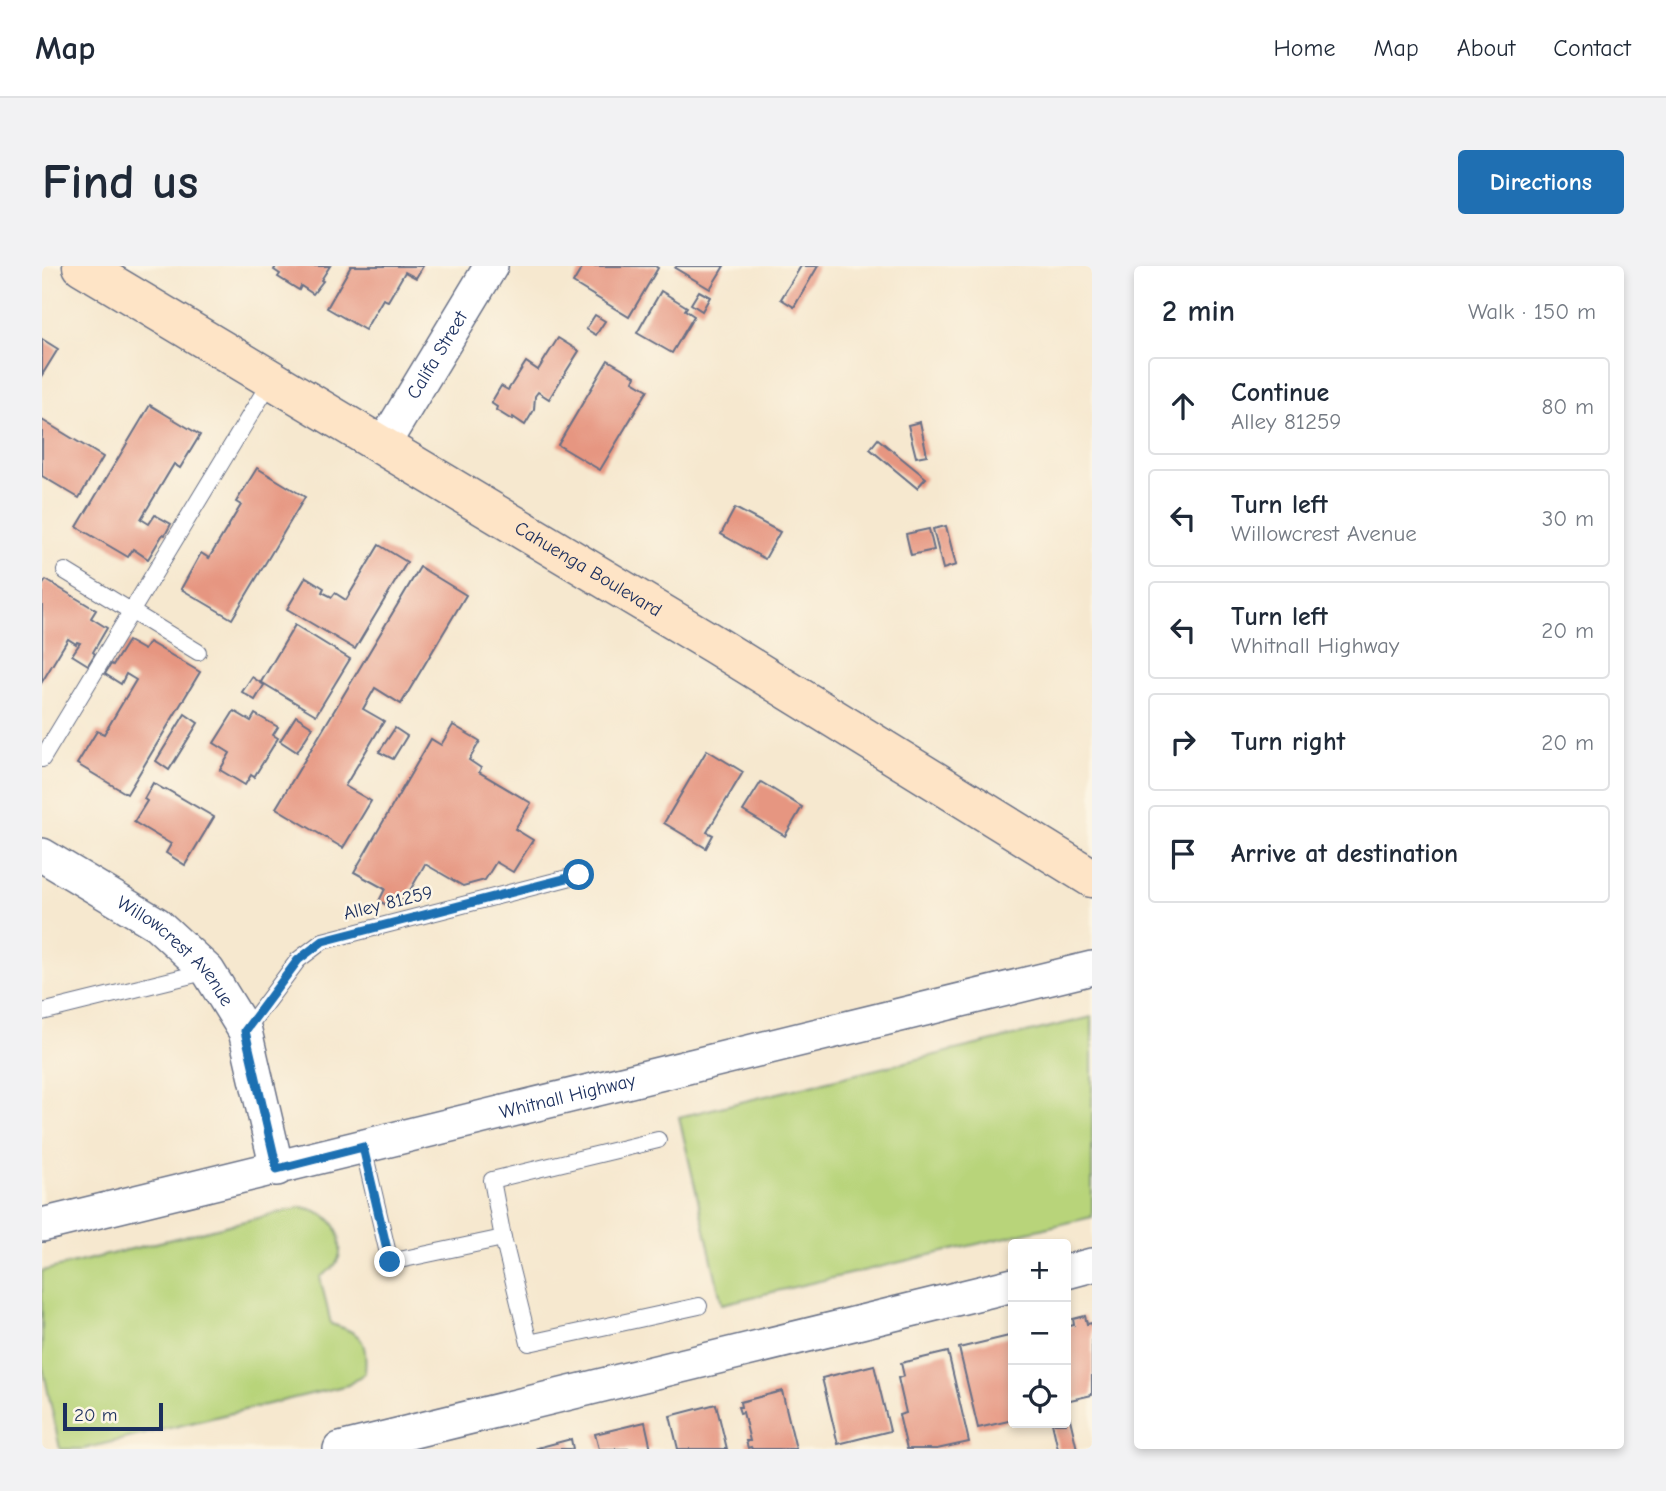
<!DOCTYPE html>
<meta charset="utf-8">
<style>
body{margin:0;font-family:"Comic Neue",sans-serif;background:#f2f2f3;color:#1f2937}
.controls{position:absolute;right:21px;bottom:21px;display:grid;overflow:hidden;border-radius:7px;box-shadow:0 4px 10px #0003}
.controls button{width:63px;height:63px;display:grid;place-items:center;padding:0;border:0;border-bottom:2px solid #e0e1e3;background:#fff;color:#1f2937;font:35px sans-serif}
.scale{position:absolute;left:21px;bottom:18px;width:100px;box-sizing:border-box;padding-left:7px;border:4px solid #1b2f5e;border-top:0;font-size:19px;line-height:24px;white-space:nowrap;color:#1b2f5e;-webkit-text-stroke:5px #fcf5e5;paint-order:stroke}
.stop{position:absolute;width:21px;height:21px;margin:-16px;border:5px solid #1f6fb2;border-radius:50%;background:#fff}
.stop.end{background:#1f6fb2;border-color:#fff;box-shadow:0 2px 7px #0008}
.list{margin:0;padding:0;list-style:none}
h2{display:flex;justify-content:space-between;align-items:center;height:91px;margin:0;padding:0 28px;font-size:30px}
h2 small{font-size:23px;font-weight:400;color:#747a83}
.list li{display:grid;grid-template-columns:46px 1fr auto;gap:21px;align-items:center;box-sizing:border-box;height:98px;margin:0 14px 14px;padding:0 14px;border:2px solid #e0e1e3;border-radius:7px}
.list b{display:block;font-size:26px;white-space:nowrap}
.list p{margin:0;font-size:23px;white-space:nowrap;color:#747a83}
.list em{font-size:23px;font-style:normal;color:#747a83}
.icon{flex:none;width:38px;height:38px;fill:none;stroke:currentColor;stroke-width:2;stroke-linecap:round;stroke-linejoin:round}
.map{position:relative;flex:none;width:1050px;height:1183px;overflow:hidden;border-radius:7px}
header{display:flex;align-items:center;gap:42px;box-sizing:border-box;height:98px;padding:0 35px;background:#fff;border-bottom:2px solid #e0e1e3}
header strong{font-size:33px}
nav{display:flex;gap:38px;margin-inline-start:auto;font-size:24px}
.intro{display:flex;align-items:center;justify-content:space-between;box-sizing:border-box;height:168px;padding:0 42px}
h1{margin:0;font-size:49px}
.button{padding:18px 32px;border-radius:7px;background:#1f6fb2;color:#fff;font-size:24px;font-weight:700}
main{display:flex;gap:42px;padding:0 42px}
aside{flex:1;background:#fff;border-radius:7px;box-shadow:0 4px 10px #0003}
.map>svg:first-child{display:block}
.green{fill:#b8d47a;stroke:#6a826c;stroke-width:2}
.building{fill:#e69681}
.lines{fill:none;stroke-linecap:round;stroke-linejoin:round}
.lane-casing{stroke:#687086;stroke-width:18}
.street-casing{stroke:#687086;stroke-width:36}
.secondary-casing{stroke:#687086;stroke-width:41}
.lane{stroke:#fff;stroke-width:16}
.street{stroke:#fff;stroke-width:33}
.secondary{stroke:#fee4c6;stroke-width:38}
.route{stroke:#1f6fb2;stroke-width:9}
.labels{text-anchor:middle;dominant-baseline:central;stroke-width:5;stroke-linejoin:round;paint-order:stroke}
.street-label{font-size:19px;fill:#1b2f5e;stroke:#fcf5e5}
</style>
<header>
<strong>Map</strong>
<nav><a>Home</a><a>Map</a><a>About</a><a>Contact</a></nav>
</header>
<div class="intro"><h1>Find us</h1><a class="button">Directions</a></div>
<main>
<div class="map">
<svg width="1050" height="1183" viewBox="0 0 1050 1183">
<rect width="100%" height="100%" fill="#fcf5e5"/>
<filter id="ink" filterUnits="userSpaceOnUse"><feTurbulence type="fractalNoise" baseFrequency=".0143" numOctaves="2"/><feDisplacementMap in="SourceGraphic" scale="14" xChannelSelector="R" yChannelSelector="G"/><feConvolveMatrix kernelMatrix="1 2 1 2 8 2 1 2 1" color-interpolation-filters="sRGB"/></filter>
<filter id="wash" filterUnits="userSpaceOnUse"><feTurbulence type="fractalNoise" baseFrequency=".00686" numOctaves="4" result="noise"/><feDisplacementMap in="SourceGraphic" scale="28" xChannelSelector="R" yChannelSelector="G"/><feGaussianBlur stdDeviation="1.57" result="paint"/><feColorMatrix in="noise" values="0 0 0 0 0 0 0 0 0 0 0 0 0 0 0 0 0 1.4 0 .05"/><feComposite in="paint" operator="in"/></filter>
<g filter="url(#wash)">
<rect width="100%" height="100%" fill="#f6e8cf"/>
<g class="green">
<path d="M 1050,751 L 1050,951 L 680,1038 L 637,851 Z"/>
<path d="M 260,941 C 282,945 298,956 298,980 C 299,988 297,995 291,1001 C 288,1005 282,1008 278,1011 L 289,1058 C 320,1067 326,1074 323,1107 L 306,1119 L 41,1183 L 18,1183 L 0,1097 L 0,1005 Z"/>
</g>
<g id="blocks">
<g class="building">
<path d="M 234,0 L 288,0 L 279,14 L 281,15 L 271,28 L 259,20 L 257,24 L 236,11 L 238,8 L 232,4 Z"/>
<path d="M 309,0 L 381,0 L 374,12 L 363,6 L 346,35 L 341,33 L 323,64 L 285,42 Z"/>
<path d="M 541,0 L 613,0 L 616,2 L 587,51 L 531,17 Z"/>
<path d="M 635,0 L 682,0 L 668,23 L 633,2 Z"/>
<path d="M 759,0 L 776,0 L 752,41 L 739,33 Z"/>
<path d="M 619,25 L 645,41 L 643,44 L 652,50 L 630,87 L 595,67 Z"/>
<path d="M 657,25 L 668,31 L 660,45 L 649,38 Z"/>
<path d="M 553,49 L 563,55 L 554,69 L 544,63 Z"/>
<path d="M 516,72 L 537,85 L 507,133 L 496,126 L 493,130 L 492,144 L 483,159 L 471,151 L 470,154 L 454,144 L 455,141 L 449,137 L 459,120 L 466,124 L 484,96 L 496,104 Z"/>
<path d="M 0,73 L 16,83 L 0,109 Z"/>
<path d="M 566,94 L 593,110 L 591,115 L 606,124 L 558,204 L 516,179 Z"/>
<path d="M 108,139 L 158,169 L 138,202 L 132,198 L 99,253 L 107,258 L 113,249 L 129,258 L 123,269 L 121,268 L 106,293 L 91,283 L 86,291 L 35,261 Z"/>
<path d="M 0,154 L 61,191 L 37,232 L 0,210 Z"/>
<path d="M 878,156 L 885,189 L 874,191 L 866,159 Z"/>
<path d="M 836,173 L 884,212 L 875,222 L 828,183 Z"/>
<path d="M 215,202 L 263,231 L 190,353 L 139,323 L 159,287 L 167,292 L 199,239 L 194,236 Z"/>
<path d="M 693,242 L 738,266 L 723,293 L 679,268 Z"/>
<path d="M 904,260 L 914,299 L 901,303 L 891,263 Z"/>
<path d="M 887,263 L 892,284 L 869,289 L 864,268 Z"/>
<path d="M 337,279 L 365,296 L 313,383 L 245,343 L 264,311 L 282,322 L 280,326 L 290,331 L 293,327 L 304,334 Z"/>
<path d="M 378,301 L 424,329 L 359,438 L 333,422 L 321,443 L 342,455 L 303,520 L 329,535 L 301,582 L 234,542 Z"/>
<path d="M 4,314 L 54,344 L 49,352 L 65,362 L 51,386 L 53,388 L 46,399 L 30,389 L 38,377 L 35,376 L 34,378 L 26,373 L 0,416 L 0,320 Z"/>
<path d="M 253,359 L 308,393 L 274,449 L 219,416 Z"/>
<path d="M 86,375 L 102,384 L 107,376 L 158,406 L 85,528 L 35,498 L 55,465 L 62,468 L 94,414 L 84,408 L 79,418 L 63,408 L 69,398 L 71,399 Z"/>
<path d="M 210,411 L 222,419 L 213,434 L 200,426 Z"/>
<path d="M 192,445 L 209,455 L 213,448 L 236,461 L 231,469 L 236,472 L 212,511 L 209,509 L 203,519 L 178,504 L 188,487 L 172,477 Z"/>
<path d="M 143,448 L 156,457 L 127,504 L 114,495 Z"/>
<path d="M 254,450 L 271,461 L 255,486 L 238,475 Z"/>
<path d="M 411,459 L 438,475 L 427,494 L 439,502 L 437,506 L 489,537 L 473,563 L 491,574 L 471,606 L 454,596 L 443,614 L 421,620 L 383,598 L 362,635 L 354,630 L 348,641 L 337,635 L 343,623 L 312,606 L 389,473 L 399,479 Z"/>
<path d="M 353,462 L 365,470 L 351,493 L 337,486 Z"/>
<path d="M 665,484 L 701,506 L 665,566 L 671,569 L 664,582 L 622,557 Z"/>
<path d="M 719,516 L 760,541 L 743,570 L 701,545 Z"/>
<path d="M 111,517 L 123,524 L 124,523 L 172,551 L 143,599 L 124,587 L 129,578 L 92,556 L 105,535 L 102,533 Z"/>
<path d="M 1043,1050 L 1045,1058 L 1050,1057 L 1050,1129 L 1024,1135 L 1024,1061 L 1032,1059 L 1031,1053 Z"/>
<path d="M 971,1069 L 971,1154 L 936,1162 L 917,1082 Z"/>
<path d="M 906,1086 L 927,1176 L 895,1183 L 865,1183 L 857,1149 L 864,1147 L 856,1112 L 862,1110 L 859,1097 Z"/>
<path d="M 832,1099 L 848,1165 L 796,1178 L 780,1112 Z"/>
<path d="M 740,1125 L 754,1183 L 710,1183 L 709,1181 L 706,1182 L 704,1175 L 708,1175 L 701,1146 L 698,1147 L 696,1141 L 699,1141 L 698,1136 Z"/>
<path d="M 674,1138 L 685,1183 L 636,1183 L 628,1150 Z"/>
<path d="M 1024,1140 L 1025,1140 L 1035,1183 L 1016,1183 L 1010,1157 L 1024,1157 Z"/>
<path d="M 603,1156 L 609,1183 L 557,1183 L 553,1168 Z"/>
<path d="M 529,1173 L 531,1183 L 496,1183 L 495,1182 Z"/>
</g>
</g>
</g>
<g filter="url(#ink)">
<use href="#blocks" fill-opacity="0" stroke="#687086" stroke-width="2"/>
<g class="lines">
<defs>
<g id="lane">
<path d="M 23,305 L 156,386"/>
<path d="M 0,493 L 230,113"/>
<path d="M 0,746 L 166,705"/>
<path d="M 203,765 L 256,694 L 281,675 L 537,609"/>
<path d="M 321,881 L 348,996 L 461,972 L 450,914 L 616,874"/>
<path d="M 461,972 L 487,1077 L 657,1040"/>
</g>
<g id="street">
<path id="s1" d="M 341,179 L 449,0"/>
<path id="s2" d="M 0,589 L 115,658 L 166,705 L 203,765 L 235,903"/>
<path id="s3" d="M 0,959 L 1050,702"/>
<path d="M 1024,1006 L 1050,999"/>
<path d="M 298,1183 L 971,1019"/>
</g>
<g id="secondary">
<path id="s4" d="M 40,0 L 673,379 L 1050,612"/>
</g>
</defs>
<use href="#lane" class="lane-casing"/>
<use href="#street" class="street-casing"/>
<use href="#secondary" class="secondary-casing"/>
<use href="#lane" class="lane"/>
<use href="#street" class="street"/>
<use href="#secondary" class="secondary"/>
</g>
</g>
<g class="lines" filter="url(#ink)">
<path class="route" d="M 348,996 L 321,881 L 235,903 L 203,765 L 256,694 L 281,675 L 537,609"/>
</g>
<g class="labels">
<g class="street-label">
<text stroke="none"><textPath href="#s1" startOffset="105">Califa Street</textPath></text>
<text stroke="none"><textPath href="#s4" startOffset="590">Cahuenga Boulevard</textPath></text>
<text transform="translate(346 637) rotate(-14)">Alley 81259</text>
<text stroke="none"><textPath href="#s2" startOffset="166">Willowcrest Avenue</textPath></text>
<text stroke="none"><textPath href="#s3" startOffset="541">Whitnall Highway</textPath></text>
</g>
</g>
</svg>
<div class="controls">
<button>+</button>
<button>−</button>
<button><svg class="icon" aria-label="locate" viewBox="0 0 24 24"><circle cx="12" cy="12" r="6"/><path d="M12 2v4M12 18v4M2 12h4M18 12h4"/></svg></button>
</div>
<div class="scale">20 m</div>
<div class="stop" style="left:537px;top:609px"></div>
<div class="stop end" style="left:348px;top:996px"></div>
</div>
<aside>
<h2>2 min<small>Walk · 150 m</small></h2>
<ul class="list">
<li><svg class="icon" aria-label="ahead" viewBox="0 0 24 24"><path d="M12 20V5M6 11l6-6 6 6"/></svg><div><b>Continue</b><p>Alley 81259</p></div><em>80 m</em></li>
<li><svg class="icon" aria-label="left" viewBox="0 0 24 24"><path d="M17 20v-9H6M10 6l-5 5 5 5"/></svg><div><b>Turn left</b><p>Willowcrest Avenue</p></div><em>30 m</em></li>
<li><svg class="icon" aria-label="left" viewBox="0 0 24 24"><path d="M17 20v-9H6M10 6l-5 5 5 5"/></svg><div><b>Turn left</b><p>Whitnall Highway</p></div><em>20 m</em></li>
<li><svg class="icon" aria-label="right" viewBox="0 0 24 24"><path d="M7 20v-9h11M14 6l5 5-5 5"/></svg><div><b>Turn right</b></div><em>20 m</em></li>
<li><svg class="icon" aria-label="arrive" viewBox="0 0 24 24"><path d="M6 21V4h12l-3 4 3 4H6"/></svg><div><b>Arrive at destination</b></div></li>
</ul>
</aside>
</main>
